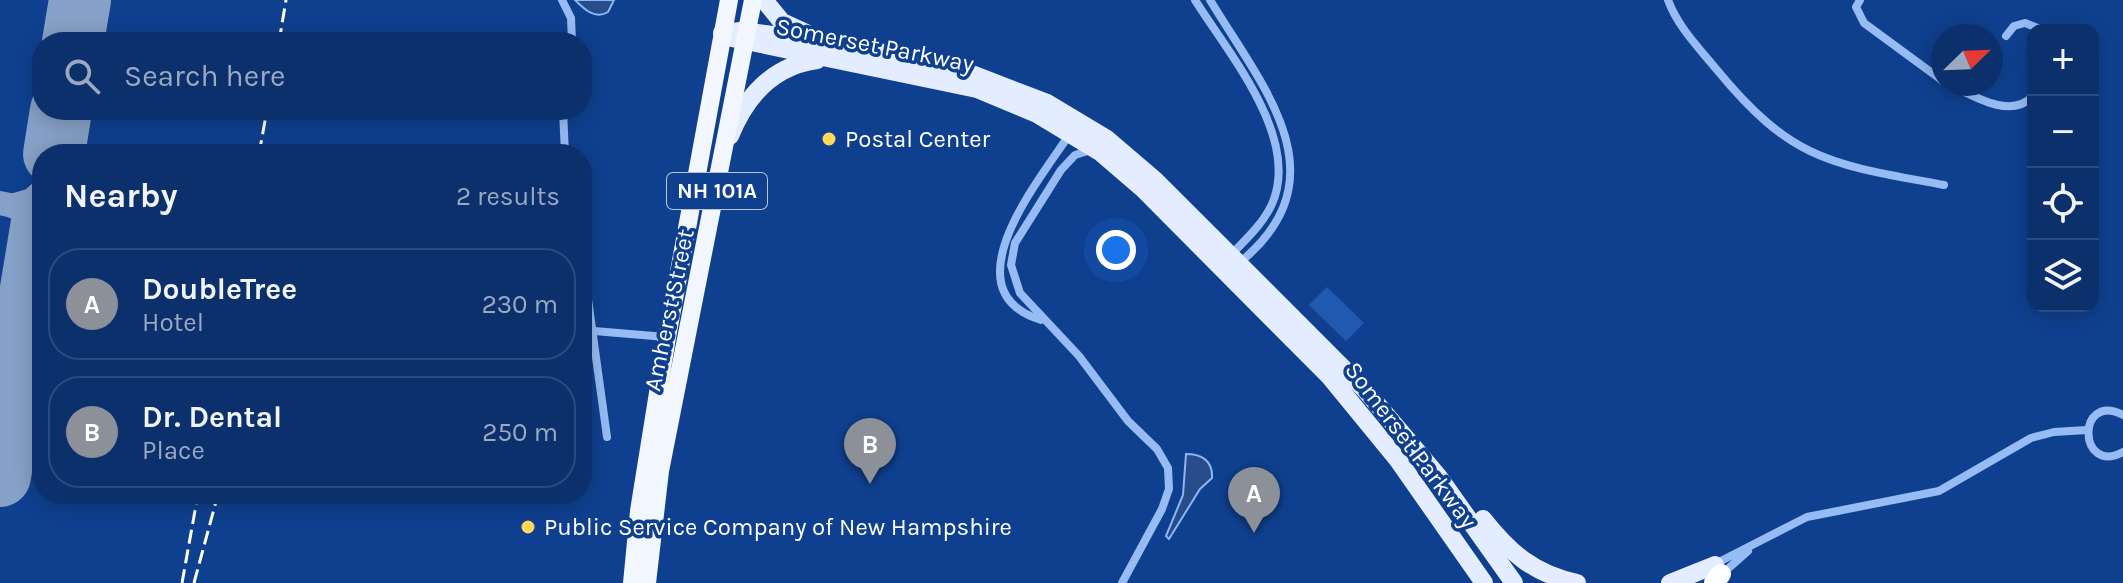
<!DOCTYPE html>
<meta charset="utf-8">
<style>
body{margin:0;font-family:Karla,sans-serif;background:#193c73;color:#f1f3f6}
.controls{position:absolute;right:24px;top:24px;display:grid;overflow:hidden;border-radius:16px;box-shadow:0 4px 20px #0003}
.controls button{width:72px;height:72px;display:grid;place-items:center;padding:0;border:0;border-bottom:2px solid #2b4b7e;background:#0b306b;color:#f1f3f6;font:40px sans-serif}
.compass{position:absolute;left:1931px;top:24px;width:72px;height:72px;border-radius:50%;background:#0b306b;box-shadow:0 4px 20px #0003;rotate:67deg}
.you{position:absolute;left:1116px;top:250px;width:28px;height:28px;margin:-20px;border:6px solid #fff;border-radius:50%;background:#1a73e8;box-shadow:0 0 0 12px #1a73e833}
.badge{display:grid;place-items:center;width:52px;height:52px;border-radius:50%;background:#8c9099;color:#fff;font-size:26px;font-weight:700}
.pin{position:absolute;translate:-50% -66px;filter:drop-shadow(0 2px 4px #0008)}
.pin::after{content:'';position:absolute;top:42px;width:28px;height:24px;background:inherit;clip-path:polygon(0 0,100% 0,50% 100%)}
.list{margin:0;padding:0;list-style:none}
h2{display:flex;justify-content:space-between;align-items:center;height:104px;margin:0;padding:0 32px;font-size:34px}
h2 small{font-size:26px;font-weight:400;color:#9aa9c1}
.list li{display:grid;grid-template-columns:52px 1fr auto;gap:24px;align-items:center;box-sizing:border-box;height:112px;margin:0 16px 16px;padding:0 16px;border:2px solid #2b4b7e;border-radius:32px}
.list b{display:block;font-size:30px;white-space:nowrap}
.list p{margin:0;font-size:26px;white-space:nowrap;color:#9aa9c1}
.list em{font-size:26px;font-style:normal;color:#9aa9c1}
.icon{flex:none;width:44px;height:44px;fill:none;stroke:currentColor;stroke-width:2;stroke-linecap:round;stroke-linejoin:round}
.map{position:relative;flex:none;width:2123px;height:583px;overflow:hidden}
.search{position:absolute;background:#0b306b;box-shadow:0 4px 20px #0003;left:32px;top:32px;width:560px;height:88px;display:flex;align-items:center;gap:20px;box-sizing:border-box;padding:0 28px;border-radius:32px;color:#9aa9c1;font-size:30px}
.panel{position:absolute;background:#0b306b;box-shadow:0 4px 20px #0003;left:32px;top:144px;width:560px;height:360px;border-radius:32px}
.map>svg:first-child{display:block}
.green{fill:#2059af}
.water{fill:#284c87;stroke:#89b6f7;stroke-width:2}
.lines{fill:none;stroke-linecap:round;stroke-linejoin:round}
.taxiway{stroke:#87a0c7;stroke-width:24}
.runway{stroke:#87a0c7;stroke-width:62}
.minor{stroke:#97bcf3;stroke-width:8}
.primary{stroke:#e4edff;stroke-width:18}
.trunk{stroke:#f2f6ff;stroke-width:18}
.motorway{stroke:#fff;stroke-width:20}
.rail{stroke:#fff;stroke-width:3;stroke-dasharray:14 6;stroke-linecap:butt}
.poi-dot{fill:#ffd85a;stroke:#0f408f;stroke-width:3}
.labels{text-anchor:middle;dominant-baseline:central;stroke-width:7;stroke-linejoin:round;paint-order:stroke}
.shield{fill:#0f408f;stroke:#b7c6dd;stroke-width:2}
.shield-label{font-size:22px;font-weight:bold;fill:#fff}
.street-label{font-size:24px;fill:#fff;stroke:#0f408f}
.poi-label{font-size:24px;fill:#fff;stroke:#0f408f;text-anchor:start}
</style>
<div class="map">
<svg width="2123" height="583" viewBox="0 0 2123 583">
<rect width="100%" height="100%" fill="#0f408f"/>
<path class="green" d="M 1327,287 L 1364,323 L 1346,341 L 1309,305 Z"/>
<g class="water">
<path d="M 575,0 L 614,0 L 608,12 C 595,20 584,9 575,0 Z"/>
<path d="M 1186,454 C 1202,454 1213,461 1212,478 L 1200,489 L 1169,539 L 1166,536 L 1183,495 Z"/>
</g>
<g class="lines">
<g class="taxiway">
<path d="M 0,203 C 31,208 37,223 36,253"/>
<path d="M 15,205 L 32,200 L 42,191"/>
</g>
<g class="runway">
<path d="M 73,42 L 80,0"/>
<path d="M 54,154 L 61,110"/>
<path d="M 0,476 L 42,222"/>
</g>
<g class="minor">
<path d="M 562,0 L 571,18 L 572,42"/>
<path d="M 1195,0 C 1229,54 1301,138 1272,204 C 1263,224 1245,240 1230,256"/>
<path d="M 1210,0 C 1263,88 1345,178 1238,264"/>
<path d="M 1668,0 C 1678,27 1699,48 1717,70 C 1793,162 1831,164 1944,185"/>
<path d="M 1860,0 L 1856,7 L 1864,23 L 1943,81"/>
<path d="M 2006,36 L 2014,26 L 2025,23 L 2043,30"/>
<path d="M 1949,84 C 1973,96 2011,120 2033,96"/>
<path d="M 563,110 L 565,154"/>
<path d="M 1091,150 L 1075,155 L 1061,170 L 1015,243 L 1011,265 L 1020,293 L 1079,356 L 1128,421 L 1157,449 L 1168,468 L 1169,489 L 1162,509 L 1122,583"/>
<path d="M 582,256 L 607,437"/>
<path d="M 1041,320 C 946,290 1042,177 1071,132"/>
<path d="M 594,331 L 666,337"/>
<path d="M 2123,415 C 2076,391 2078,476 2123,452"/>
<path d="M 1715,564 L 1807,517 L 1939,491 L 2031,438 L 2054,432 L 2087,430"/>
<path d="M 1722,574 L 1748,551"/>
</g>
<g class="primary">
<path d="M 764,0 L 782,22 L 806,33"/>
<path d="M 722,33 L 741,31 L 835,43 L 956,68 L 1047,103 L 1107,139 L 1155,180 L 1366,391 L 1438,476 L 1514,583"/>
<path d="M 732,38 L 977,89 L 1037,114 L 1100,152 L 1143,189 L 1330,377 L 1398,460 L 1484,583"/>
<path d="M 730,136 C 746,96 772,66 817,60"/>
<path d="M 1483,519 C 1510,553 1534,574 1577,583"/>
<path d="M 1670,583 L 1715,565"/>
</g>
<g class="trunk">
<path d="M 632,583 L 639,511 L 667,337 L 729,0"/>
<path d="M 647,583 L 660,471 L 753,0"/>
</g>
<path class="motorway" d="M 1714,583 L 1721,574"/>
<g class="rail">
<path d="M 279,42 L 286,0"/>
<path d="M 259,154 L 267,110"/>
<path d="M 182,583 L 198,494"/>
<path d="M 194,583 L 218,494"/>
</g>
</g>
<g class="poi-dot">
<circle cx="829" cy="139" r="8"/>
<circle cx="528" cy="527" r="8"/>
</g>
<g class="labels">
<rect class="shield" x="667" y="173" width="100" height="36" rx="6"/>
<g class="shield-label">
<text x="717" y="191">NH 101A</text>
</g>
<g class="street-label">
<text transform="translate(875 45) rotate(11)">Somerset Parkway</text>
<text transform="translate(669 310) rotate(-78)">Amherst Street</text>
<text transform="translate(1411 445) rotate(53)">Somerset Parkway</text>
</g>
<g class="poi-label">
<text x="845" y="139">Postal Center</text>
<text x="544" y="527">Public Service Company of New Hampshire</text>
</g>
</g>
</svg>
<div class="controls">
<button>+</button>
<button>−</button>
<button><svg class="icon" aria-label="locate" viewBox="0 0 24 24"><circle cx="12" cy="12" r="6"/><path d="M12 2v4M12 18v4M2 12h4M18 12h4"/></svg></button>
<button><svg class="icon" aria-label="layers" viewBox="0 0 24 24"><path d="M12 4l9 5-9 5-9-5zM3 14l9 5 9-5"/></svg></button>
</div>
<svg class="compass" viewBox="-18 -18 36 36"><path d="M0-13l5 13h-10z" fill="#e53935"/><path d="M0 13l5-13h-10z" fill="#9aa9c1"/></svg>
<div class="you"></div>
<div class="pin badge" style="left:1254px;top:533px">A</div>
<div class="pin badge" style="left:870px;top:484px">B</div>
<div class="search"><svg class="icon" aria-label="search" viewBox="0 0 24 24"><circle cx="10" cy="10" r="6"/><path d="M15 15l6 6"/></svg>Search here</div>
<section class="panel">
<h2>Nearby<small>2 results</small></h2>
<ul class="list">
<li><span class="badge">A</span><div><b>DoubleTree</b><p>Hotel</p></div><em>230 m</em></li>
<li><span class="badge">B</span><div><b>Dr. Dental</b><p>Place</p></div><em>250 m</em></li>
</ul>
</section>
</div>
